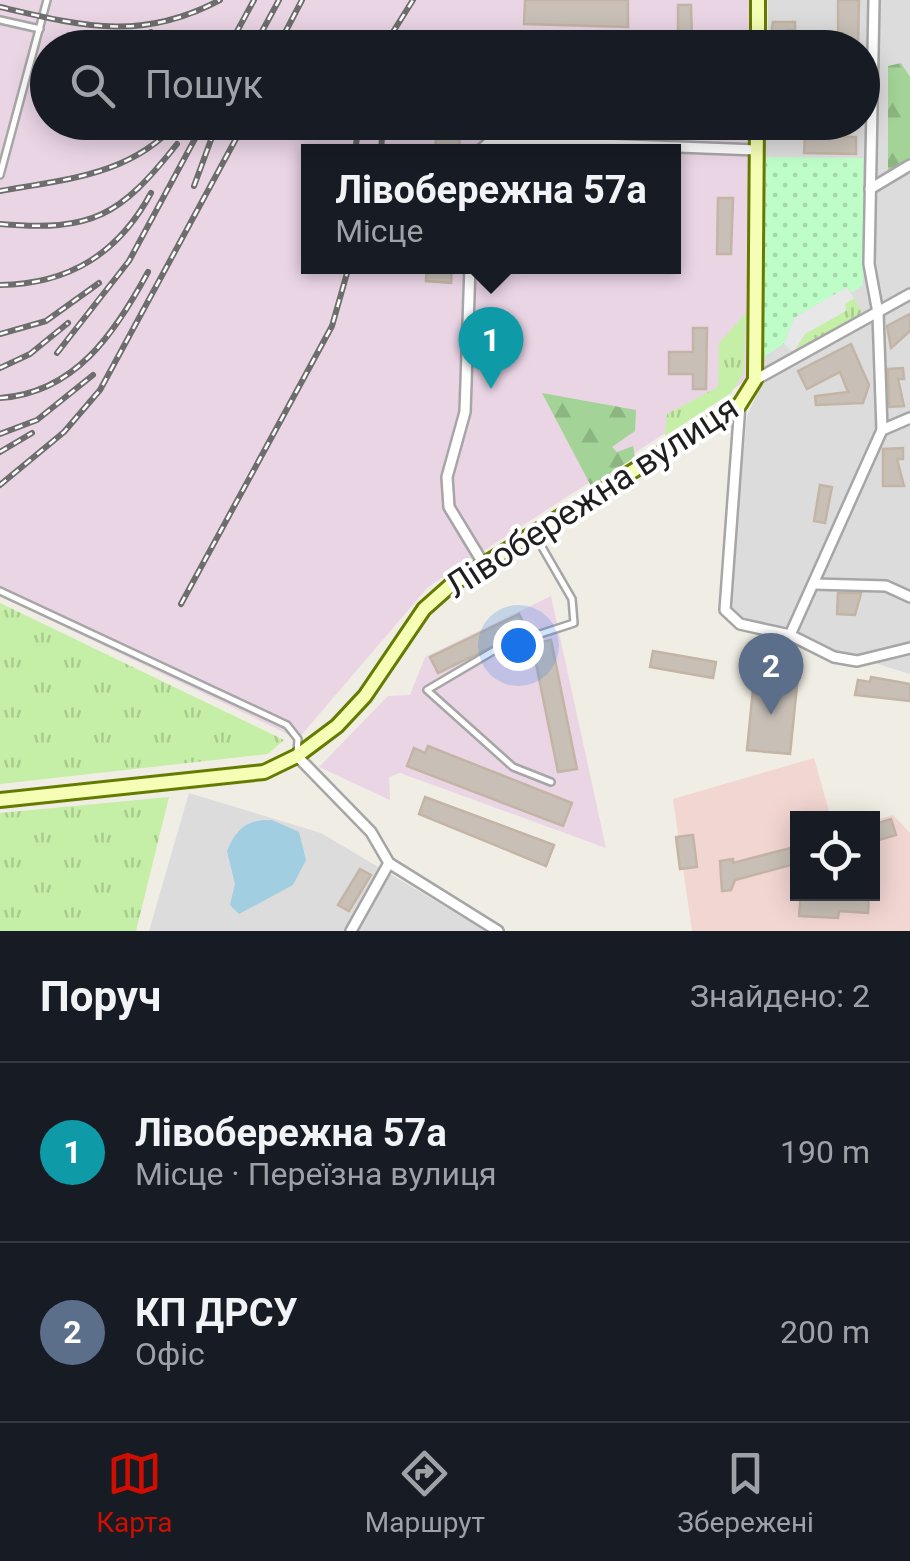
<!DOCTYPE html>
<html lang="uk">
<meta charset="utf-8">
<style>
body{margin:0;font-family:Roboto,sans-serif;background:#242831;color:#f1f3f6}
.controls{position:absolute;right:30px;bottom:30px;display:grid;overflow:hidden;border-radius:0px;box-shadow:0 5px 25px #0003}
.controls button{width:90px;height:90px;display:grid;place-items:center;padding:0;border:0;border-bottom:2px solid #363941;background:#171b24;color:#f1f3f6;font:50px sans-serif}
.you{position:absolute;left:518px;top:645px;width:35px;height:35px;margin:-25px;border:8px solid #fff;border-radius:50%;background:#1a73e8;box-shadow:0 0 0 15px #1a73e833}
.badge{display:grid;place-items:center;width:65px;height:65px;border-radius:50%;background:#cd0e00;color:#fff;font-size:32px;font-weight:700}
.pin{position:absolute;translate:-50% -82px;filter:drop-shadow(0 2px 5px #0008)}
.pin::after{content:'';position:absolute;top:52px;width:35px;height:30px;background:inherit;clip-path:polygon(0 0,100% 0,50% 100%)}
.popup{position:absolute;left:301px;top:144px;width:380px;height:130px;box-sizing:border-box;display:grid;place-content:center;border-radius:0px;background:#171b24;filter:drop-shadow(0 2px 8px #0005);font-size:32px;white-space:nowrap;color:#9ea1a6}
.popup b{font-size:38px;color:#f1f3f6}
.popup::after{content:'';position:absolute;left:50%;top:100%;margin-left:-20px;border:20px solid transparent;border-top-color:#171b24}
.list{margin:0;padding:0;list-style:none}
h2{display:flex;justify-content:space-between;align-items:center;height:130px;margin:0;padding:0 40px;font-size:42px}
h2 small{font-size:32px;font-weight:400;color:#9ea1a6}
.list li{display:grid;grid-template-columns:65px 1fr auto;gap:30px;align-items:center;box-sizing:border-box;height:180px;padding:0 40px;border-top:2px solid #363941}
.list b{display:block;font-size:38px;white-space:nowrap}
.list p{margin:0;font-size:32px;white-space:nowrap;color:#9ea1a6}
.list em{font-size:32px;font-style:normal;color:#9ea1a6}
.icon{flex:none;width:55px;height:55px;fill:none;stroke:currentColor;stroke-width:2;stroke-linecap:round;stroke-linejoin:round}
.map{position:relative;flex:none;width:910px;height:931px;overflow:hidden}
.search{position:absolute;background:#171b24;box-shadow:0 5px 25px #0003;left:30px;right:30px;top:30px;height:110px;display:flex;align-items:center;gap:25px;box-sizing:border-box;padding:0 35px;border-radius:55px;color:#9ea1a6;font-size:38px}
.sheet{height:490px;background:#171b24}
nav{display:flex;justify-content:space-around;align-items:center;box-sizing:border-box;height:140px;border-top:2px solid #363941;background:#171b24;font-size:28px;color:#9ea1a6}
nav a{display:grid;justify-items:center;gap:5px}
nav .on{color:#cd0e00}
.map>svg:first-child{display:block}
.residential{fill:#dddcdc}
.commercial{fill:#f2d6d2}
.industrial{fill:#ead5e5;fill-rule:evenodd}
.grass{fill:url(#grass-tufts)}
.forest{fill:url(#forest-firs)}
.park{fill:url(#park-dots)}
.parking{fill:#e7e7e7}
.water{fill:#a1cee1}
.building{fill:#c8c0b7;stroke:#c3b4a5;stroke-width:2.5}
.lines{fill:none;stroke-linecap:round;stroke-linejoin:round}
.service-casing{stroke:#a6a6a6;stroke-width:10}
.minor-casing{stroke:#a6a6a6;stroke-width:14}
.secondary-casing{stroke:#657b00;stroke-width:18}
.service{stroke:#fff;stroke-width:5}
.minor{stroke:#fff;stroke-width:9}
.secondary{stroke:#f5feb4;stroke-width:12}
.rail-casing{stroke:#6d6d6d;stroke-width:6}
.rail{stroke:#fff;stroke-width:2.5;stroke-dasharray:8;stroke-linecap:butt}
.labels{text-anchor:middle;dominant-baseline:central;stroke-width:8;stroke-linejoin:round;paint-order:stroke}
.street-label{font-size:35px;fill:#1f1f1f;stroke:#fff}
</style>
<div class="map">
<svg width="910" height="931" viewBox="0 0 910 931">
<defs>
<pattern id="grass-tufts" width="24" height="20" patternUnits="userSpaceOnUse" patternTransform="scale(2.5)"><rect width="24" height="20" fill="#c5eea6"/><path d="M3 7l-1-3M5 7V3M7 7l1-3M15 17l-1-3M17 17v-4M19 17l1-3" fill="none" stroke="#a9cc8e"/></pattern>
<pattern id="forest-firs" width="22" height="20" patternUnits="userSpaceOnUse" patternTransform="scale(2.5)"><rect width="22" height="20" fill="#a3d396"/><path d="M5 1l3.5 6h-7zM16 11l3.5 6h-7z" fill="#8cb581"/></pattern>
<pattern id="park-dots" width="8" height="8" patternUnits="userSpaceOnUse" patternTransform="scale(2.5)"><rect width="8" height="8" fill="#befdc7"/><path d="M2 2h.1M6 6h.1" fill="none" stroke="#a3d8aa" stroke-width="1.8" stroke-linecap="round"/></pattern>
</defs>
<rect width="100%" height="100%" fill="#f0ede4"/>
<g class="residential">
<path d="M 768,0 L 910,0 L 910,674 L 741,622 L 728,612 L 747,416 L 762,383 L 766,123 L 862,122 L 862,48 L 768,47 Z"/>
<path d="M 189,793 L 321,833 L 486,931 L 149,931 Z"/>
</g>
<path class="commercial" d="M 814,758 L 831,818 L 798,818 L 798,894 L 872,894 L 873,821 L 893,815 L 910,833 L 910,931 L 692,931 L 673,799 Z"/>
<g class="industrial">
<path d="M 0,0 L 752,0 L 751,47 L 48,48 L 48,122 L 750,123 L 747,380 L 428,587 L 298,739 L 0,596 ZM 308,152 L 674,152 L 674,266 L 308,266 Z"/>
<path d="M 551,596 L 606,848 L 400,773 L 389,777 L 390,800 L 319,767 L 388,696 L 410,695 L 425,657 Z"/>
</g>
<g class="grass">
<path d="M 854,298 L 863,314 L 794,353 L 805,334 L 845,311 L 845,304 Z"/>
<path d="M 746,313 L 743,374 L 731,393 L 665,436 L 667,414 L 718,387 L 719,343 Z"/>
<path d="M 0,603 L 284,740 L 268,754 L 0,784 Z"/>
<path d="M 169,797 L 136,931 L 0,931 L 0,813 Z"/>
</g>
<g class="forest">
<path d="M 901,63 L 910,77 L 910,158 L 888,170 L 888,66 Z"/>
<path d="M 542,393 L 636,410 L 635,431 L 612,447 L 617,452 L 633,446 L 635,457 L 591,486 Z"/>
</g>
<path class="park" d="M 766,157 L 863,158 L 863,285 L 851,293 L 848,287 L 794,318 L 784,344 L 763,357 Z"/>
<path class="parking" d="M 847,287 L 854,298 L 845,304 L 846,311 L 805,334 L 793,352 L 784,344 L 794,318 Z"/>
<path class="water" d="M 272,820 L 299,832 L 306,860 L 293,885 L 239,914 L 230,905 L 235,884 L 227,851 C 236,828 248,819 272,820 Z"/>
<g class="building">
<path d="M 525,0 L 628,0 L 628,27 L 524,24 Z"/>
<path d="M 838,0 L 859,0 L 858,45 L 838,45 Z"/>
<path d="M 678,5 L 691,5 L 692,40 L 678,39 Z"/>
<path d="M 773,22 L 795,22 L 795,30 L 787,30 L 787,48 L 769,48 Z"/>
<path d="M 556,122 L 615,122 L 615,133 L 555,131 Z"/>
<path d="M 421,127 L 460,130 L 459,152 L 435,152 L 436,139 L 420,137 Z"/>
<path d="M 805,136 L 856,137 L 856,154 L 804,153 Z"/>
<path d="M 718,198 L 733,198 L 731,254 L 717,254 Z"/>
<path d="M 427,266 L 452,266 L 451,283 L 426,281 Z"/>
<path d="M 910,314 L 910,331 L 891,348 L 887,326 Z"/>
<path d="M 693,328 L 707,328 L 706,389 L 693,389 L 693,374 L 669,374 L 669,352 L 693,352 Z"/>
<path d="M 851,344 L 869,385 L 863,403 L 816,405 L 815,396 L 848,392 L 840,372 L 807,389 L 798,371 Z"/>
<path d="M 903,368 L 904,379 L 898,379 L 904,406 L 889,407 L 888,369 Z"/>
<path d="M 903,448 L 903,459 L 897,459 L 904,486 L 883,486 L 883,449 Z"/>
<path d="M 820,485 L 832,487 L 825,523 L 814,521 Z"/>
<path d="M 838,593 L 861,593 L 855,615 L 837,614 Z"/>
<path d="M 519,614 L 527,630 L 438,673 L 430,657 Z"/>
<path d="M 551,640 L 577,769 L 558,772 L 532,644 Z"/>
<path d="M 653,651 L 716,662 L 713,678 L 650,667 Z"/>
<path d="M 769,663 L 799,666 L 790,754 L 747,750 L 755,669 L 769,670 Z"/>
<path d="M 871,677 L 910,684 L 910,701 L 855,695 L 858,680 L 870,682 Z"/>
<path d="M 428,746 L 572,803 L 563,826 L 407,766 L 414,748 L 425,753 Z"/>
<path d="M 425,797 L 554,845 L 546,866 L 419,814 Z"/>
<path d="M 891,819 L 896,835 L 872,842 L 872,825 Z"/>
<path d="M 693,835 L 697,867 L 680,869 L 676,837 Z"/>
<path d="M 798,846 L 798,863 L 735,880 L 731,890 L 722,891 L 720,861 L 733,859 L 733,863 Z"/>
<path d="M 360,869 L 371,875 L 349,911 L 338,905 Z"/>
<path d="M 801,894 L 869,896 L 868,913 L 839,911 L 838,918 L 799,916 Z"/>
</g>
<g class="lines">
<defs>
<g id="service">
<path d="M 0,20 L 40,29"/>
<path d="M 862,55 L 873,55"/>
<path d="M 0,175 L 47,0"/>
<path d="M 535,535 L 572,599 L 574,623 L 500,647 L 427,690 L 513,767 L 551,782"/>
<path d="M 0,591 L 287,725 L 298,739 L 297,753"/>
</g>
<g id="minor">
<path d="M 874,0 L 869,264 L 878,313 L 882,430"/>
<path d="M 478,152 L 492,140 L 757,150"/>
<path d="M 870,189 L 910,165"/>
<path d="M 470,266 L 465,412 L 447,477 L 449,507 L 483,563"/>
<path d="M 755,380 L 910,294"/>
<path d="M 740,404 L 725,610 L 740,624 L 790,635 L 882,430 L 910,418"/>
<path d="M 814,584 L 886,586 L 910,597"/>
<path d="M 790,635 L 834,657 L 857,661 L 910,648"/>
<path d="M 297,756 L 371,832 L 389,863 L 498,931"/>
<path d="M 351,931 L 389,863"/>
</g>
<g id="secondary">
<path d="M 758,48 L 758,0"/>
<path d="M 0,800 L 264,772 L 297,756 L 337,726 L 365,696 L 424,609 L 451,585 L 740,404 L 755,380 L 757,122"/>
</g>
</defs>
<use href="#service" class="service-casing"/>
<use href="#minor" class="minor-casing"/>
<use href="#secondary" class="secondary-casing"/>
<use href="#service" class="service"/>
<use href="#minor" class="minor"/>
<use href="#secondary" class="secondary"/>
<defs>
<g id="rail">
<path d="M 0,7 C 82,26 141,42 220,0"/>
<path d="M 114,48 L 151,32"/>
<path d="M 228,48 L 254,0"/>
<path d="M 253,48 L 279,0"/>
<path d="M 277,48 L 302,0"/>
<path d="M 383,48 L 413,0"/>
<path d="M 47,59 L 48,59"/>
<path d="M 355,152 L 359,122"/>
<path d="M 381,152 L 383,122"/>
<path d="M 194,186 L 212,137"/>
<path d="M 0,191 C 66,179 130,176 178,122"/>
<path d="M 0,224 C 93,232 120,216 177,144"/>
<path d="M 0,285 C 69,284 118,254 151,193"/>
<path d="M 0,334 L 46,321 L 99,283"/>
<path d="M 57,353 L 129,261 L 204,122"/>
<path d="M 0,368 L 30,354 L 68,323"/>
<path d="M 0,398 C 75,393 115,333 148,272"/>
<path d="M 0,434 L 37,420 L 93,375"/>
<path d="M 0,452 L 32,433"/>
<path d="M 0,485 L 64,432 L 100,390 L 245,122"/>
<path d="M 181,604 L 332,326 L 349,266"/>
</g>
</defs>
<use href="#rail" class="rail-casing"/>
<use href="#rail" class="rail"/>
</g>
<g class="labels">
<g class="street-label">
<text transform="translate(592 497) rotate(-33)">Лівобережна вулиця</text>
</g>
</g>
</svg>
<div class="controls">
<button><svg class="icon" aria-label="locate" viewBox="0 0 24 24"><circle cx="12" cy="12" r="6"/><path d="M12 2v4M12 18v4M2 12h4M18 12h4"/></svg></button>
</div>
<div class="you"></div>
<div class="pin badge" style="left:491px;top:389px;background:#0f9aa8">1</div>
<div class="popup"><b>Лівобережна 57а</b>Місце</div>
<div class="pin badge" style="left:771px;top:715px;background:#5c6f8a">2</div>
<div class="search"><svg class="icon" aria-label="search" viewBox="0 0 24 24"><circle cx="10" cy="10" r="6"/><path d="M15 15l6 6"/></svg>Пошук</div>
</div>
<section class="sheet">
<h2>Поруч<small>Знайдено: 2</small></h2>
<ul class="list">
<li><span class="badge" style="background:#0f9aa8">1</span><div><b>Лівобережна 57а</b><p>Місце · Переїзна вулиця</p></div><em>190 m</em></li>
<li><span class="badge" style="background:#5c6f8a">2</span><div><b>КП ДРСУ</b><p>Офіс</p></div><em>200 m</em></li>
</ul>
</section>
<nav>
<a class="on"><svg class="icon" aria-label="map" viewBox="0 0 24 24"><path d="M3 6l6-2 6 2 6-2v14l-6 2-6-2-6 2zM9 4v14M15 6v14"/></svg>Карта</a>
<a><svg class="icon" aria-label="directions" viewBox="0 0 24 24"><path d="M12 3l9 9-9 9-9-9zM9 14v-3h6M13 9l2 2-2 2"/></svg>Маршрут</a>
<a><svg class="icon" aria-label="saved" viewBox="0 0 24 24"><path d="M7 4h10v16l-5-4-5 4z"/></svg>Збережені</a>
</nav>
